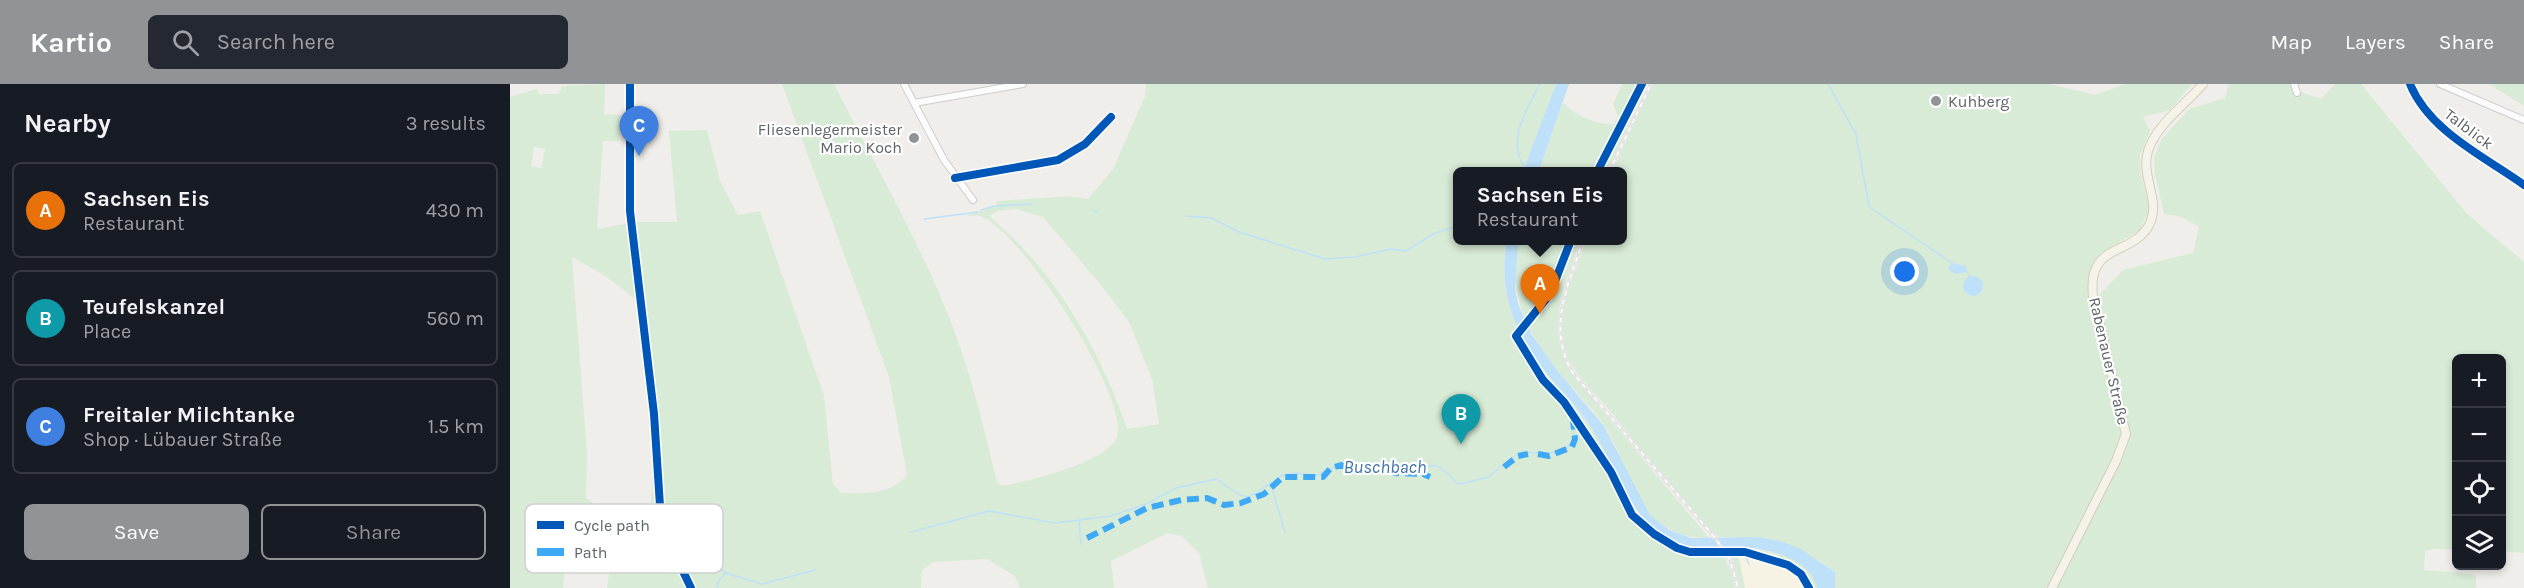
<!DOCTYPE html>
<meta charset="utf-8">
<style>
body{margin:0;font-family:Karla,sans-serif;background:#242831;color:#f1f3f6}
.controls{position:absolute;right:18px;bottom:18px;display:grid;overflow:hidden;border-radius:9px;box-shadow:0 3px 9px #0003}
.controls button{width:54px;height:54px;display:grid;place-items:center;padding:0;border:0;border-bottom:2px solid #363941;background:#171b24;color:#f1f3f6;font:30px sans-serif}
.you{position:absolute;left:1395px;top:188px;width:21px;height:21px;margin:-15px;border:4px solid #fff;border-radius:50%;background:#1a73e8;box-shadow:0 0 0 9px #1a73e833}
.badge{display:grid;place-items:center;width:39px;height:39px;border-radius:50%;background:#919496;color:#fff;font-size:20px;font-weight:700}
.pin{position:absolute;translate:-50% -50px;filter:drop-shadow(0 2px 3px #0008)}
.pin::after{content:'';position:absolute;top:32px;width:21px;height:18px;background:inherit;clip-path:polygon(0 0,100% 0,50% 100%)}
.popup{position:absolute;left:943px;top:83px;width:174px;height:78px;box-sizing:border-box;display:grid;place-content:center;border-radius:9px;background:#171b24;filter:drop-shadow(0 2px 4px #0005);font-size:20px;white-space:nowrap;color:#9ea1a6}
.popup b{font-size:22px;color:#f1f3f6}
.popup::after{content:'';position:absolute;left:50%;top:100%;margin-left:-12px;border:12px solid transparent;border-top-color:#171b24}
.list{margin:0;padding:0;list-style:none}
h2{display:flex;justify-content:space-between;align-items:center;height:78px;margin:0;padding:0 24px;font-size:26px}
h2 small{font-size:20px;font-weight:400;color:#9ea1a6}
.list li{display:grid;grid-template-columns:39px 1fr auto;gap:18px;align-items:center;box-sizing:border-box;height:96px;margin:0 12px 12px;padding:0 12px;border:2px solid #363941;border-radius:9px}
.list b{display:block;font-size:22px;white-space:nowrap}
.list p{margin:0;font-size:20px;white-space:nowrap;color:#9ea1a6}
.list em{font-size:20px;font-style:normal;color:#9ea1a6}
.actions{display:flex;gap:12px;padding:18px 24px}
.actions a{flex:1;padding:14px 0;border:2px solid #919496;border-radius:9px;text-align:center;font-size:21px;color:#919496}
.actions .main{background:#919496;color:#fff}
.icon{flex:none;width:33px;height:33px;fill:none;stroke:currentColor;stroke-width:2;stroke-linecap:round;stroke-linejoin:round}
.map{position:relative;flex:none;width:2014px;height:504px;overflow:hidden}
header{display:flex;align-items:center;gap:36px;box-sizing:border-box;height:84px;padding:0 30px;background:#919496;color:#fff}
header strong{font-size:28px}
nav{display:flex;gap:33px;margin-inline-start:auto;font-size:21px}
.search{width:420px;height:54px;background:#242831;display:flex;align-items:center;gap:15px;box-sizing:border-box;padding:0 21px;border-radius:9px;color:#9ea1a6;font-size:22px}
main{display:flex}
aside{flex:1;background:#171b24}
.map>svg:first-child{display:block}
.commercial{fill:#f7f3e4}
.green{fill:#d8ebd6;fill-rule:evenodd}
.water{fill:#bfe0f9}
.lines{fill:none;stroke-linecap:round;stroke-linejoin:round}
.stream{stroke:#bfe0f9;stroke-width:1.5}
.minor-casing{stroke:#cbcccc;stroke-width:8}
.major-casing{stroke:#d7ceb8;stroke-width:10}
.minor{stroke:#fdfcfc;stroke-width:6}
.major{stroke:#f4f2e9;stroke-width:8}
.rail-casing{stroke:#e4e4e4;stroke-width:4}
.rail{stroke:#fff;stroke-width:1.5;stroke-dasharray:4.5;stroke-linecap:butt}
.quiet{stroke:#3fa9f5;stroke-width:6;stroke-dasharray:12 6;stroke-linecap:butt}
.cycleway-casing{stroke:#fff;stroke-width:11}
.cycleway{stroke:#0057b8;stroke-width:8}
.poi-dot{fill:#919496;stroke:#fff;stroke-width:2}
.labels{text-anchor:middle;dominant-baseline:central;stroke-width:4.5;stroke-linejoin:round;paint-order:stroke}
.poi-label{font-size:16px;fill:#5f6368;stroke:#fff;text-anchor:start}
.street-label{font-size:16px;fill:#5f6368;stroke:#fff}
.water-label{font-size:18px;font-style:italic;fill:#4174aa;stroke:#fff}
.key{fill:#fff;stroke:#cfd0d2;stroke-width:1.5}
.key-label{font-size:16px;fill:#5f6368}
</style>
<header>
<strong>Kartio</strong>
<div class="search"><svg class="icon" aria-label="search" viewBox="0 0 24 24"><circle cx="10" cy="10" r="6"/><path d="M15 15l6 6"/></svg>Search here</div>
<nav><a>Map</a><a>Layers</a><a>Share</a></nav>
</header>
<main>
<aside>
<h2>Nearby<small>3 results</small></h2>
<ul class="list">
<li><span class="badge" style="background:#e8710a">A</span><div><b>Sachsen Eis</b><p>Restaurant</p></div><em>430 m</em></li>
<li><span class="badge" style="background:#0f9aa8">B</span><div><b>Teufelskanzel</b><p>Place</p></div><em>560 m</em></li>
<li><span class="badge" style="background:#3f7fe0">C</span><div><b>Freitaler Milchtanke</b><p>Shop · Lübauer Straße</p></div><em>1.5 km</em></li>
</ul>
<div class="actions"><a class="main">Save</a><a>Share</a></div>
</aside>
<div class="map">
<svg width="2014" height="504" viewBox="0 0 2014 504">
<rect width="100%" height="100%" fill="#efeeea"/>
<path class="commercial" d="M 1227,469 L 1275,482 L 1292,493 L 1297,504 L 1235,504 Z"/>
<g class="green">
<path d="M 95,0 L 94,30 L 111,31 L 109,57 L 93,57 L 87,145 L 124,138 L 167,138 L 159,47 L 197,46 L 210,97 L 228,131 L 250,127 L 314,312 L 323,400 L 331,409 C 356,409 381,411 397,391 L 379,293 L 272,0 L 324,0 C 364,80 410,157 442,241 C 462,292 474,345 487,398 L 493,402 C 522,396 587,381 605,357 C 629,326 508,140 469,132 C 465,131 460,132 456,132 L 486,122 L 487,117 L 559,112 L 578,115 L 603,85 L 635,12 L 636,0 L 1046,0 L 1013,87 L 948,88 L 948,156 L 997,157 C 978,247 1054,296 1095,365 C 1105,382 1110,402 1121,419 C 1128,430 1142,443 1152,452 C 1168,465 1190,466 1209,465 L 1222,488 L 1225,504 L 698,504 L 689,469 L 672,452 L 658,449 L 601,477 L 604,504 L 510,504 L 505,492 L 477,475 L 423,478 L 412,486 L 411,504 L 97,504 L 100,483 C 90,469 73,462 56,467 L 53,504 L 0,504 L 0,13 L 27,5 L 29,10 L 49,10 L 52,2 ZM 24,63 L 35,65 L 31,84 L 21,82 ZM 506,125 L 533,133 L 592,202 L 619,238 L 642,295 L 649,340 L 617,345 C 590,265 544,186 479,132 L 488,127 ZM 62,173 L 97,193 L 125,215 C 134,282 148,352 141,420 C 119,425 95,430 76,414 L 77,369 Z"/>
<path d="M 1112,0 L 1138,0 L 1097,87 L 1029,88 L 1053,18 C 1063,31 1089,42 1104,40 L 1108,33 L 1103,20 Z"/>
<path d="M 1143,0 L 1540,0 L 1585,11 L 1615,0 L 1682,0 L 1660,26 L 1633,33 L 1640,47 L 1630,71 L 1631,92 L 1640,125 L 1630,146 L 1589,170 L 1582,216 L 1597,293 L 1612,336 L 1612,356 L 1539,504 L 1325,504 L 1325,488 C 1287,458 1256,453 1208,453 C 1168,417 1135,370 1101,328 C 1085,308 1060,289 1054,262 C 1045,228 1065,189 1076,157 L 1112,156 L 1112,88 L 1102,87 Z"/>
<path d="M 1719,0 L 1781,0 L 1791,8 L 1811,15 L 1825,0 L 1851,0 L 1957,130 L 2014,178 L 2014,469 L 1992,467 L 1992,274 L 1946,274 L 1946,465 L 1924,465 L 1915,467 L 1914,486 L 1962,490 L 1966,493 L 1966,504 L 1545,504 L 1619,353 L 1619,341 L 1602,288 L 1587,213 L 1613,186 L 1683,169 L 1689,143 L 1672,133 L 1654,130 L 1645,90 L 1644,74 L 1651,56 L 1679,25 L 1715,14 Z"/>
<path d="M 1979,0 L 2014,0 L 2014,22 Z"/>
<path d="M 1008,157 L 1070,157 C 1055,203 1034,243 1061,289 L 1199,454 C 1177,454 1157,448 1141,432 C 1126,416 1109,365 1095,343 C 1085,327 1072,315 1060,301 C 1022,258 996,216 1008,157 Z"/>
<path d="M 1233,463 C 1259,468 1302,473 1307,504 L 1297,504 C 1293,480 1248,471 1228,469 L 1235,504 L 1230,504 L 1222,474 L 1216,464 Z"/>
</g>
<g class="water">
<path d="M 1046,0 L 1059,0 L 1029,87 L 1013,87 Z"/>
<path d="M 997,157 L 1008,157 L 1005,205 L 1008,220 L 1022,251 L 1046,285 L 1094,342 L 1140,431 L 1159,446 L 1182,454 L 1246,453 L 1270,457 L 1289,464 L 1325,488 L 1325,504 L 1307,504 C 1302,475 1258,465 1233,463 C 1207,461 1185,470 1161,457 C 1115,432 1106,376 1076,336 C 1054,306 1024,280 1008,245 C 995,216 991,188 997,157 Z"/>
<path d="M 1442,179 L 1456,182 L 1457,188 L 1445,190 L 1438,185 Z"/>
<circle cx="1463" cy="202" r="10"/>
</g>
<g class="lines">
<g class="stream">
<path d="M 1318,0 L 1346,50 L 1359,123 L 1442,179"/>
<path d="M 1014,82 C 996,57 1018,23 1030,0"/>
<path d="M 471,126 L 484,122 L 522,120"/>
<path d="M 584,127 L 587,127"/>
<path d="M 676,132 L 701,134 L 729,148 L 815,175 L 845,173 L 881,165 L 896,167 L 925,149 L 948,142"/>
<path d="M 414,135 L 468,128"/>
<path d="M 1457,188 L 1459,192"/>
<path d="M 760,398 L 775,448"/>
<path d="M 569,437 L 571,460"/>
<path d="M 50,441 L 134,464"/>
<path d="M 401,448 L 479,427 L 545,439 L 601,432 L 636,420 L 666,404 L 706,395 L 730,411 L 739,413 L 773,391 L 787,389 L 805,392 L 830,380 L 927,382 L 940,391 L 946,399 L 951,400 L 978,393 L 1009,369 C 1029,367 1054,377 1064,354 L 1063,343 L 1056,324"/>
<path d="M 166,459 L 216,489"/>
<path d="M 1230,462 L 1239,480"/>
<path d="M 140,463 L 157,460"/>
<path d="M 207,504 L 209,496 L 216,489 L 252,500 L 305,486"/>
</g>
<defs>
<g id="minor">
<path d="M 120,0 L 120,127 L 144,330 L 150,422 L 158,456 L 181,504"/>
<path d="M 394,0 L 434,76 L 463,116"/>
<path d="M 1784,0 L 1787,9"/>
<path d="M 1900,0 C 1919,47 1975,73 2014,101"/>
<path d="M 1930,0 L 2014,36"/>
<path d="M 404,19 L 513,0"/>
<path d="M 1115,35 L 1132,0"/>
<path d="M 445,94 L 548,76 L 575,60 L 601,33"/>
</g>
<path id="major" d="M 1542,504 L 1606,377 L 1616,350 L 1583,213 C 1577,158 1619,173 1638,143 C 1653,118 1630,94 1638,67 C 1646,41 1675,21 1693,0"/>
</defs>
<use href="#minor" class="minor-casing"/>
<use href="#major" class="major-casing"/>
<use href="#minor" class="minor"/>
<use href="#major" class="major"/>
<defs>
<g id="rail">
<path d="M 1099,88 L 1141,0"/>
<path d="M 1073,156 C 1058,203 1037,241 1062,288 L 1206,455 L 1220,476 L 1228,504"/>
</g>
</defs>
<use href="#rail" class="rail-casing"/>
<use href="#rail" class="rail"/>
<g class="quiet">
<path d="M 1028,370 L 1039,372 L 1062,363 L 1065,355 L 1063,337"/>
<path d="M 994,383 L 1008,372 L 1018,370"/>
<path d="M 577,454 L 637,424 L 671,416 L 697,414 L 714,421 L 731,419 L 754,410 L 773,393 L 813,393 L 821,384 L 831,381 L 843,385 L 874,384 L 885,389 L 913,390 L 920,393"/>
</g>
<defs>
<g id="cycleway">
<path d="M 120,0 L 120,127 L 144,330 L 150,422 L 158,456 L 181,504"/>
<path d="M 1900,0 C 1919,47 1975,73 2014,101"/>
<path d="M 1087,88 L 1132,0"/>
<path d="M 445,94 L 548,76 L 575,60 L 601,33"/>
<path d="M 1061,156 L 1040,210 L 1006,252 L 1033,296 L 1054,318 L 1101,388 L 1122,431 L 1144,450 L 1167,464 L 1180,468 L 1235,468 L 1278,481 L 1291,490 L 1299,504"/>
</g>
</defs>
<use href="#cycleway" class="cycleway-casing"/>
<use href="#cycleway" class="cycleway"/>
</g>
<g class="poi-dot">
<circle cx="1426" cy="17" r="6"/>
<circle cx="404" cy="54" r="6"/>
</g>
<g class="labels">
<g class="poi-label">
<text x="1438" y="17">Kuhberg</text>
<text x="392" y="45" text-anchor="end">Fliesenlegermeister<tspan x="392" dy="18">Mario Koch</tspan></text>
</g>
<g class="street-label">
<text transform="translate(1959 45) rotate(37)">Talblick</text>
<text transform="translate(1599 277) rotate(77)">Rabenauer Straße</text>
</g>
<g class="water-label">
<text x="875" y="383">Buschbach</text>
</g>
</g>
<rect x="15" y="420" width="198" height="69" rx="9" class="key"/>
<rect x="27" y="437" width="27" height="8" fill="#0057b8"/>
<rect x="27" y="464" width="27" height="8" fill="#3fa9f5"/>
<g class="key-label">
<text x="64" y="447">Cycle path</text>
<text x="64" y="474">Path</text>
</g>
</svg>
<div class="controls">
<button>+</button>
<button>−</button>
<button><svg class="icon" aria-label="locate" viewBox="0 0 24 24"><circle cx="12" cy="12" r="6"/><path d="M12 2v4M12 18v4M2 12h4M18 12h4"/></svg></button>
<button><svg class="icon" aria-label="layers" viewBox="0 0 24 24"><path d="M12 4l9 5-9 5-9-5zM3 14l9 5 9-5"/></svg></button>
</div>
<div class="you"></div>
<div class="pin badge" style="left:1030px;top:230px;background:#e8710a">A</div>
<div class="popup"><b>Sachsen Eis</b>Restaurant</div>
<div class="pin badge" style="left:951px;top:360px;background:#0f9aa8">B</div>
<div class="pin badge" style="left:129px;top:72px;background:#3f7fe0">C</div>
</div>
</main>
